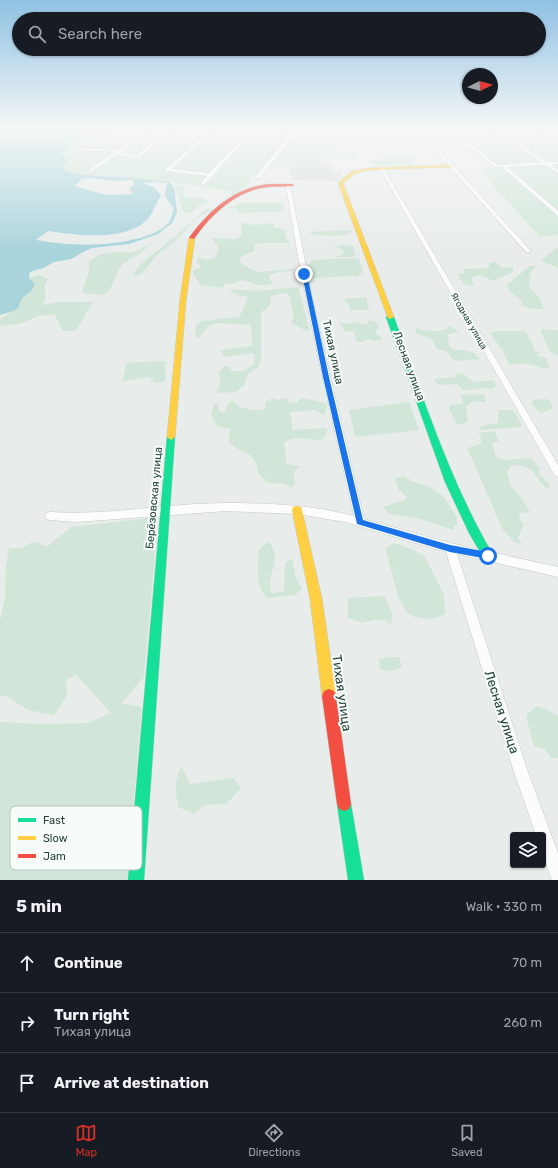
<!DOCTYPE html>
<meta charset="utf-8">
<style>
body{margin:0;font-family:Rubik,sans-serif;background:#242831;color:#f1f3f6}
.controls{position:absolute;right:12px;bottom:12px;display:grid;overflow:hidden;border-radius:4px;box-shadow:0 1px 3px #0004}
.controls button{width:36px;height:36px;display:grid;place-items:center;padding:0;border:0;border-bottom:1px solid #363941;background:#171b24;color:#f1f3f6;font:20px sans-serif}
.compass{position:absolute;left:462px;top:68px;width:36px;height:36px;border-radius:50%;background:#171b24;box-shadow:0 1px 3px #0004;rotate:85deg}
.stop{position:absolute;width:12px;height:12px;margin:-9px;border:3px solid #1a73e8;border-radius:50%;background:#fff}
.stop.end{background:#1a73e8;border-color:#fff;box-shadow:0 1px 4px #0008}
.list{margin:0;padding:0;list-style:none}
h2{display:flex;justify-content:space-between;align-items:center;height:52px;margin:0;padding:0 16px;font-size:17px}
h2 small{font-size:13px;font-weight:400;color:#9ea1a6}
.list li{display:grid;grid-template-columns:26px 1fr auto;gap:12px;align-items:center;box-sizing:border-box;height:60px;padding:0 16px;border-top:1px solid #363941}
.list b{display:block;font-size:15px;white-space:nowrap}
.list p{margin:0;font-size:13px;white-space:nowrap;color:#9ea1a6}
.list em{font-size:13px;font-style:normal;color:#9ea1a6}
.icon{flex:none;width:22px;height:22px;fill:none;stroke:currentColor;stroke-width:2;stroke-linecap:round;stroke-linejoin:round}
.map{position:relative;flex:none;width:558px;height:880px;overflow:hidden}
.search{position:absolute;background:#171b24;box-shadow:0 1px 3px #0004;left:12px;right:12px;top:12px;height:44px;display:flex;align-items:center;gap:10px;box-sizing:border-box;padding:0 14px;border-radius:22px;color:#9ea1a6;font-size:15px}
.sheet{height:232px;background:#171b24}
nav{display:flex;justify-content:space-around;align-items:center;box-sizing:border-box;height:56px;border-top:1px solid #363941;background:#171b24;font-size:11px;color:#9ea1a6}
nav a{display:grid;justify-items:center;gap:2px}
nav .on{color:#d93025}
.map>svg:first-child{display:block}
.built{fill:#d6dedb}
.green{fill:#d1e6d8}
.water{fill:#a9d4db;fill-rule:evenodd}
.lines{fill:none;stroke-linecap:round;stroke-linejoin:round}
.street-casing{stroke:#c5cac8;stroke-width:1}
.fast-casing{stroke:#c3cbc8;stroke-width:1}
.slow-casing{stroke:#c3cbc8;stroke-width:1}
.jam-casing{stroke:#c3cbc8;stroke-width:1}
.street{fill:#fcfcfc;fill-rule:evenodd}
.fast{fill:#16e098;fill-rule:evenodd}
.slow{fill:#ffcf43;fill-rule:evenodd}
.jam{fill:#f24e42;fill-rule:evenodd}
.route{fill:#1a73e8}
.labels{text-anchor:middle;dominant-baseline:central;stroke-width:4;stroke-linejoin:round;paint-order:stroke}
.far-street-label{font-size:9px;fill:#24423a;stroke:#f7fbf9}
.street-label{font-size:11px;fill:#24423a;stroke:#f7fbf9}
.near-street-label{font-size:13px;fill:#24423a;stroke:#f7fbf9}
.key{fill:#f7fbf9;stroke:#b8c4c0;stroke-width:1}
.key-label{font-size:11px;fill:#24423a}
</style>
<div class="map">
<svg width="558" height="880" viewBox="0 0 558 880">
<rect width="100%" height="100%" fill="#e8edeb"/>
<path class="built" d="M 308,164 L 332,165 L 335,173 L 340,173 L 343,178 L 338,178 L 339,181 L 293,180 L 289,167 Z"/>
<g class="green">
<path d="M 91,128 L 400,128 L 384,135 L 332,145 L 328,149 L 356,154 L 358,160 L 339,156 L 336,153 L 326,153 L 321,157 L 320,164 L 308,164 L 263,169 C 258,174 251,176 246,181 L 250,181 L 249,184 L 234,196 L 230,194 L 234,192 C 200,185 165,181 131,178 C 109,176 88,176 67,172 L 63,165 L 69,161 L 65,159 L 66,157 L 61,155 L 76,139 L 86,137 L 90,133 L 89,129 Z"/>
<path d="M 422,128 L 445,128 L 447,135 L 450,136 L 450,139 L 446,141 L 435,141 L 435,138 L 439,136 L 437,134 L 425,132 L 428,131 L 428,130 Z"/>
<path d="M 452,128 L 558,128 L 558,235 L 540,236 L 505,198 L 497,192 L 487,176 L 480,169 L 500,167 Z"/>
<path d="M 407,157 L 410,159 L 413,165 L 376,166 L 371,160 Z"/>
<path d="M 176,186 L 185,186 L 184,195 L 186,197 L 201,198 L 209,201 L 200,205 L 191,213 L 183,212 Z"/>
<path d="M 238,203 L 283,203 L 284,207 L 283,211 L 280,212 L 238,213 L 237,209 L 228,208 L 227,207 L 236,206 L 236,204 Z"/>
<path d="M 206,209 L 222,209 C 195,213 193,225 174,242 C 169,247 162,250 157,255 C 150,262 146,271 138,276 L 132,275 L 142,263 L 175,237 Z"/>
<path d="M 244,222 L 251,225 L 274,223 L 273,225 L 275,228 L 280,228 L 286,231 L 285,236 L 290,243 L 263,243 L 254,244 L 255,251 L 242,256 L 239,260 L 240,263 L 257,272 L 292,269 L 295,271 L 278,272 L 270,275 L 269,278 L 273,284 C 256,288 255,282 241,280 L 235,283 L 225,284 L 222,288 L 201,285 L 194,276 L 193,270 L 202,267 L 196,262 L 199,258 L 208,260 L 215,258 L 219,248 L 213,240 L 213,238 L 235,239 L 242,236 L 241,227 Z"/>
<path d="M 350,230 L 351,231 L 348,234 C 339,237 316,236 307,232 Z"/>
<path d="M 151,244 C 142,255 125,258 118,271 C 114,278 114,288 106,293 C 99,297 90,294 82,292 L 89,270 L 89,261 L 101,254 L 119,252 L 132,253 Z"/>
<path d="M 352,245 L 356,255 L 351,257 L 334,257 L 343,254 L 344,251 L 338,247 L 330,246 Z"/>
<path d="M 558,247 L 558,268 L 541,261 L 556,248 Z"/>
<path d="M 353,258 L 359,259 L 363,272 L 358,276 L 312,278 L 313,269 L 307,265 L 311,263 L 311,260 Z"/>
<path d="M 495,262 L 502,268 L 513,267 L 513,272 L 494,281 L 480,275 L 473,277 L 472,280 L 474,285 C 466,288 460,282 458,273 L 464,274 L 464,269 L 489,268 L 489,263 Z"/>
<path d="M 531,265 L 536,266 L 531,272 L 529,280 L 530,288 L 539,297 L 544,309 L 531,309 L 523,306 C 520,296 510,295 507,285 Z"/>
<path d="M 40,275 L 48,279 L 44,287 L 46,296 L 43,305 L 58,302 L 93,302 L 76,331 L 62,331 L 55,314 L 38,316 L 19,324 L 0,326 L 0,319 L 18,308 L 22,298 L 31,291 L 29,278 Z"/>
<path d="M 298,287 L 309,327 L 308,332 L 291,323 L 294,316 L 289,294 C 282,292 277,293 271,297 L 271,303 L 267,308 L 261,312 L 261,358 L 258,367 L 248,374 L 245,384 L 236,392 L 219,393 L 215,391 L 219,388 L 220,378 L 218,373 L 225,366 L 228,366 L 232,371 L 243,371 L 253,365 L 255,358 L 253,353 L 225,357 L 220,350 L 252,346 L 251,325 L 217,323 L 208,326 L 199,338 L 195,336 L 196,325 C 206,318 206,322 214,320 C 223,318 230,317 239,318 L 248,297 L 236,295 L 229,289 L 256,291 Z"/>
<path d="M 366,297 L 369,308 L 368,310 L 350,310 L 350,306 L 343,299 Z"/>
<path d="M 368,320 L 375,321 L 379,326 L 375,333 L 381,337 L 381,340 L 373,341 L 369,339 L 361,342 L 356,341 L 354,331 L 343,332 L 344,329 L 339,323 L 346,324 L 356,322 L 361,324 L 367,324 Z"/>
<path d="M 450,326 L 459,332 L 448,334 L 449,346 L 454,350 C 463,349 475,351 480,359 L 454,361 L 447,352 L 436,348 L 433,340 L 416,333 L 416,328 C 426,331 442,334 450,326 Z"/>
<path d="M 540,329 L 558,330 L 558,355 L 555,355 L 549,350 Z"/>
<path d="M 498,331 L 525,331 L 534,346 L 533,350 L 540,352 L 537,356 L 546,358 L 550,367 L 544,369 C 533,364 522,362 510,365 C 505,359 505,352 500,347 C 497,341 492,339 491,332 Z"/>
<path d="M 161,361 L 168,362 L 165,366 L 166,377 L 164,382 L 155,383 L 149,377 L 123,381 L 126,363 Z"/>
<path d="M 462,373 L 474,382 L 493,380 L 496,384 L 495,387 L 491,389 L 483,388 L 464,391 L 458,384 L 438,385 L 433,379 L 454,377 L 457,374 Z"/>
<path d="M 484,394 L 486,402 L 473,401 L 466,407 L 468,422 L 457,425 L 449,409 L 450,405 L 461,404 L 463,401 L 460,395 Z"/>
<path d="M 274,398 L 278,400 L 286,398 L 290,403 L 296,403 L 301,398 L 327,403 L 326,411 L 323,415 L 315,410 L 290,412 L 293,430 L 324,428 L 328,430 L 324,439 C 311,442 295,433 284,443 L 287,464 L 300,466 L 294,472 L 295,483 L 292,488 L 285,484 L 268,483 L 258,473 C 255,449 244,456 229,443 L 230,429 L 218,427 L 211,415 L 214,404 L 218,404 L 219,411 L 225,412 L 229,402 L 233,401 C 241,410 253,411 265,409 L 265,402 Z"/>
<path d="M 539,399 L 549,400 L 552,404 L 552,409 L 540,413 L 532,404 L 533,400 Z"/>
<path d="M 409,402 L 419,430 L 355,437 L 349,410 Z"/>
<path d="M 498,410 L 513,410 L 523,427 L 479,430 L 479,428 C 485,423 492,426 498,422 Z"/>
<path d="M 494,431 L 499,441 L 492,444 L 496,456 L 505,460 L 531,458 L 541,470 L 538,472 L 550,485 L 548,489 C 531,477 539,466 512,465 L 507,472 L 511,486 L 520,496 L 530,512 L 520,513 L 519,518 L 524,525 L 518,537 L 521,544 L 514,542 L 503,530 L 467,448 L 481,444 L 481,438 L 479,433 Z"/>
<path d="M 404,476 L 411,481 L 425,485 L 443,496 L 457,517 L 457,525 L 454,526 L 453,530 L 420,519 L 389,514 L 383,507 L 405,500 L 407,497 L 398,489 L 395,478 Z"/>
<path d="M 149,518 L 157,532 L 144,677 L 122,703 L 142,707 L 127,880 L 0,880 L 0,722 L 39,724 L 88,723 L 111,713 L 76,675 L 66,680 L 67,696 L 54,715 L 28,710 L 8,697 L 0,695 L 0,619 L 5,598 L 6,565 L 9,548 L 21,548 L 34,542 L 47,546 L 71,527 Z"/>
<path d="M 269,541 C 284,565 264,573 272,593 L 284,591 L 285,563 L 292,558 L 296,578 L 302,589 L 295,595 L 267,598 C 255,587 257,565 259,550 Z"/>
<path d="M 394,543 L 409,548 L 425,556 L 444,595 L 445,614 L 432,619 L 414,617 L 406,611 L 398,597 L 385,548 Z"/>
<path d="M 385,596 L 392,614 L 391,626 L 385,620 L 374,620 L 363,623 L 348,618 L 348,598 Z"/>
<path d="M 386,657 L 399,657 L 402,667 C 395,670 388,673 380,669 L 379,659 L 384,659 Z"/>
<path d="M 536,706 L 546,709 L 558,716 L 558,758 L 551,758 L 545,749 L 534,746 L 526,716 Z"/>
<path d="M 182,767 L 190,784 L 233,778 L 241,788 L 226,804 L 205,805 L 194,814 L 178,807 C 176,792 173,781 182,767 Z"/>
</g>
<path class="water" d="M 0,128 L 78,128 L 82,130 L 91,128 L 89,129 L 90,133 L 86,137 L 76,139 L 61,155 L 67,157 L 65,160 L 70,161 L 63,165 L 67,172 L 84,175 L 131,178 L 169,182 L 174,187 L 177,212 L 172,223 L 158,234 L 129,244 L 92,248 L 85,251 L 71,259 L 54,262 L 43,268 L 30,272 L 29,278 L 35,284 L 31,291 L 22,298 L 18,308 L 14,311 L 0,315 ZM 91,178 L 116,181 L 133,180 L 135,184 L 129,188 L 133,194 L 107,195 L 74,186 L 80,181 L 81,179 ZM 157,182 L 167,183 C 167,187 165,190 165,194 C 166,199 170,204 174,208 C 172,212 172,219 169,222 C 162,231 150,235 140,238 C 105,247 72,246 36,240 L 48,231 C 78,235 124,242 147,220 C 153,213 156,203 161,196 L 155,188 L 143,183 Z"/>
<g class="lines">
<defs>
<g id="street">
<path d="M 148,128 L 152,128 L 119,153 L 136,155 L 171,128 L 175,128 L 139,157 L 116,155 L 91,172 L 89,171 L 89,170 L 114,152 L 78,150 L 76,149 L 78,148 L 118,150 L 139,134 L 95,132 L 94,130 L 142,132 Z"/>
<path d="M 212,128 L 216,128 L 172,169 L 209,173 L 253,128 L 257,128 L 204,185 L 200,184 L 207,176 L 166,171 L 166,169 Z"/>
<path d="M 294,128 L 298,128 L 287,145 L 260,178 L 256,178 L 256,176 Z"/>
<path d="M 415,128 L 419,128 L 530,250 L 530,252 L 526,252 Z"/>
<path d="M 448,128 L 452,128 L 497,165 L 541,162 L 493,128 L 497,128 L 547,162 L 558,162 L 558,164 L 551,165 L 558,170 L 558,173 L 545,165 L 507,167 L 558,211 L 558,216 L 502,167 L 494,167 Z"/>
<path d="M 534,128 L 538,128 L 558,139 L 558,142 Z"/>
<path d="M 382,168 L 384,169 L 558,465 L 558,477 L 555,476 L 380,169 Z"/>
<path d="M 288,184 L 290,185 L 315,312 L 364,519 L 450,543 L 558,567 L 558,577 L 457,554 L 528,772 L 558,853 L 558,880 L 552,880 C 545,862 543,854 543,835 L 536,835 L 514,772 L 446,552 L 345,522 L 297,514 L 226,511 L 77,522 L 50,520 L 46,519 L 45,516 L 46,513 L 50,512 C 109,516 167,503 226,503 C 268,503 313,505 354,516 C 329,406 303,296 286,185 Z"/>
</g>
<g id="fast">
<path d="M 390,315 L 394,317 C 423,397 449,479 492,553 L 493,556 L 492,559 L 488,561 L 484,559 L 469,533 L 445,482 L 386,317 Z"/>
<path d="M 171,434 L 175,437 L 144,880 L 128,880 L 167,437 Z"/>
<path d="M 344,797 L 349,799 L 351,804 L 364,880 L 348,880 L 337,804 L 339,799 Z"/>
</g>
<g id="slow">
<path d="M 451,165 L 453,167 L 370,170 L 356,173 L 343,183 L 394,317 L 390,319 L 388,318 L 338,183 L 352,171 L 370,168 Z"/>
<path d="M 192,236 L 195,238 L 186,300 L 175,437 L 171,440 L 167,437 L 180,300 L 189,238 Z"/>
<path d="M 297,506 L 301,507 L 302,510 L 322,599 L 336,696 L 334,701 L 329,703 L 324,701 L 322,696 L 310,599 L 292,510 L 293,507 Z"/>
</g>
<g id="jam">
<path d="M 271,184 L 292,184 L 294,185 L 292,186 C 282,187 271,186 261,188 C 233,194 210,216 194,239 L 189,238 C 208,211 236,186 271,184 Z"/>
<path d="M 329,689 L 334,691 L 336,696 L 351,804 L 349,809 L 344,811 L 339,809 L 337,804 L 322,696 L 324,691 Z"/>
</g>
</defs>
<use href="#street" class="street-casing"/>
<use href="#fast" class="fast-casing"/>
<use href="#slow" class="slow-casing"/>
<use href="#jam" class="jam-casing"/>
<use href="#street" class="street"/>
<use href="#fast" class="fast"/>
<use href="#slow" class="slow"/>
<use href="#jam" class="jam"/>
</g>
<linearGradient id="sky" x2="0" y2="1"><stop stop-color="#8fc1e3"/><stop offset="0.51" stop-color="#f5f7f6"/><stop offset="1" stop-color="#f5f7f6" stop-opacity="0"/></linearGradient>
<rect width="558" height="251" fill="url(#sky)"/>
<path class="route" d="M 304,273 L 307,274 L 329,377 L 363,520 L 450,545 L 488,552 L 491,553 L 491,558 L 488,559 L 450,552 L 357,524 L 323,377 L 302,274 Z"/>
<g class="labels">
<g class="far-street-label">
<text transform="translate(469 321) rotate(60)">Ягодная улица</text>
</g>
<g class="street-label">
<text transform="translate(333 352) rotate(78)">Тихая улица</text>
<text transform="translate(409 366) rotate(70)">Лесная улица</text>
<text transform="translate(154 498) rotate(-85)">Берёзовская улица</text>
</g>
<g class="near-street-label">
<text transform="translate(342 693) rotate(82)">Тихая улица</text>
<text transform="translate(502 712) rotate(72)">Лесная улица</text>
</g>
</g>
<rect x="10" y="806" width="132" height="64" rx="6" class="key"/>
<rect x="18" y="818" width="18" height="4" fill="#16e098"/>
<rect x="18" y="836" width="18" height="4" fill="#ffcf43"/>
<rect x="18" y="854" width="18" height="4" fill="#f24e42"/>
<g class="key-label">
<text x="43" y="824">Fast</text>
<text x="43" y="842">Slow</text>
<text x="43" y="860">Jam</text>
</g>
</svg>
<div class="controls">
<button><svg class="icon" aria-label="layers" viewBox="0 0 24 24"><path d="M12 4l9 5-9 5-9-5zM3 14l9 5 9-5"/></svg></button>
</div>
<svg class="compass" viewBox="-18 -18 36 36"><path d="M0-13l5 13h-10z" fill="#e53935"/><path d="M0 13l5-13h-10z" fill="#9ea1a6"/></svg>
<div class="stop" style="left:488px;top:556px"></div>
<div class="stop end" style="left:304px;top:274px"></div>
<div class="search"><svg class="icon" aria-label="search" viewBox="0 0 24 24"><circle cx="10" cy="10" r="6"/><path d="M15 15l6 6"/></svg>Search here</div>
</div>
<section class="sheet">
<h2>5 min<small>Walk · 330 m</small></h2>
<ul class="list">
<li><svg class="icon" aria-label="ahead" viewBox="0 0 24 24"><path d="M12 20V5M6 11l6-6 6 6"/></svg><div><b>Continue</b></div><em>70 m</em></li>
<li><svg class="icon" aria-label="right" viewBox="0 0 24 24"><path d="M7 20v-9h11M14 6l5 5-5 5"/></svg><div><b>Turn right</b><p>Тихая улица</p></div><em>260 m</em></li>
<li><svg class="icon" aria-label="arrive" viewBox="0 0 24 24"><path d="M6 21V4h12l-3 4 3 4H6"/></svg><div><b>Arrive at destination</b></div></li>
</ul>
</section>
<nav>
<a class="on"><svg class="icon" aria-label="map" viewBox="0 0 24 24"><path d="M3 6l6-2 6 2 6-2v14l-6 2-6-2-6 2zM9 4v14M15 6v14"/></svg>Map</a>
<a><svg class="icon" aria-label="directions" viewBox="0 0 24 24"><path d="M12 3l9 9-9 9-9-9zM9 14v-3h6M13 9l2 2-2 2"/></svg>Directions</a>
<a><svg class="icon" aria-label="saved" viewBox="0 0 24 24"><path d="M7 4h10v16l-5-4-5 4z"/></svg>Saved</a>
</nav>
